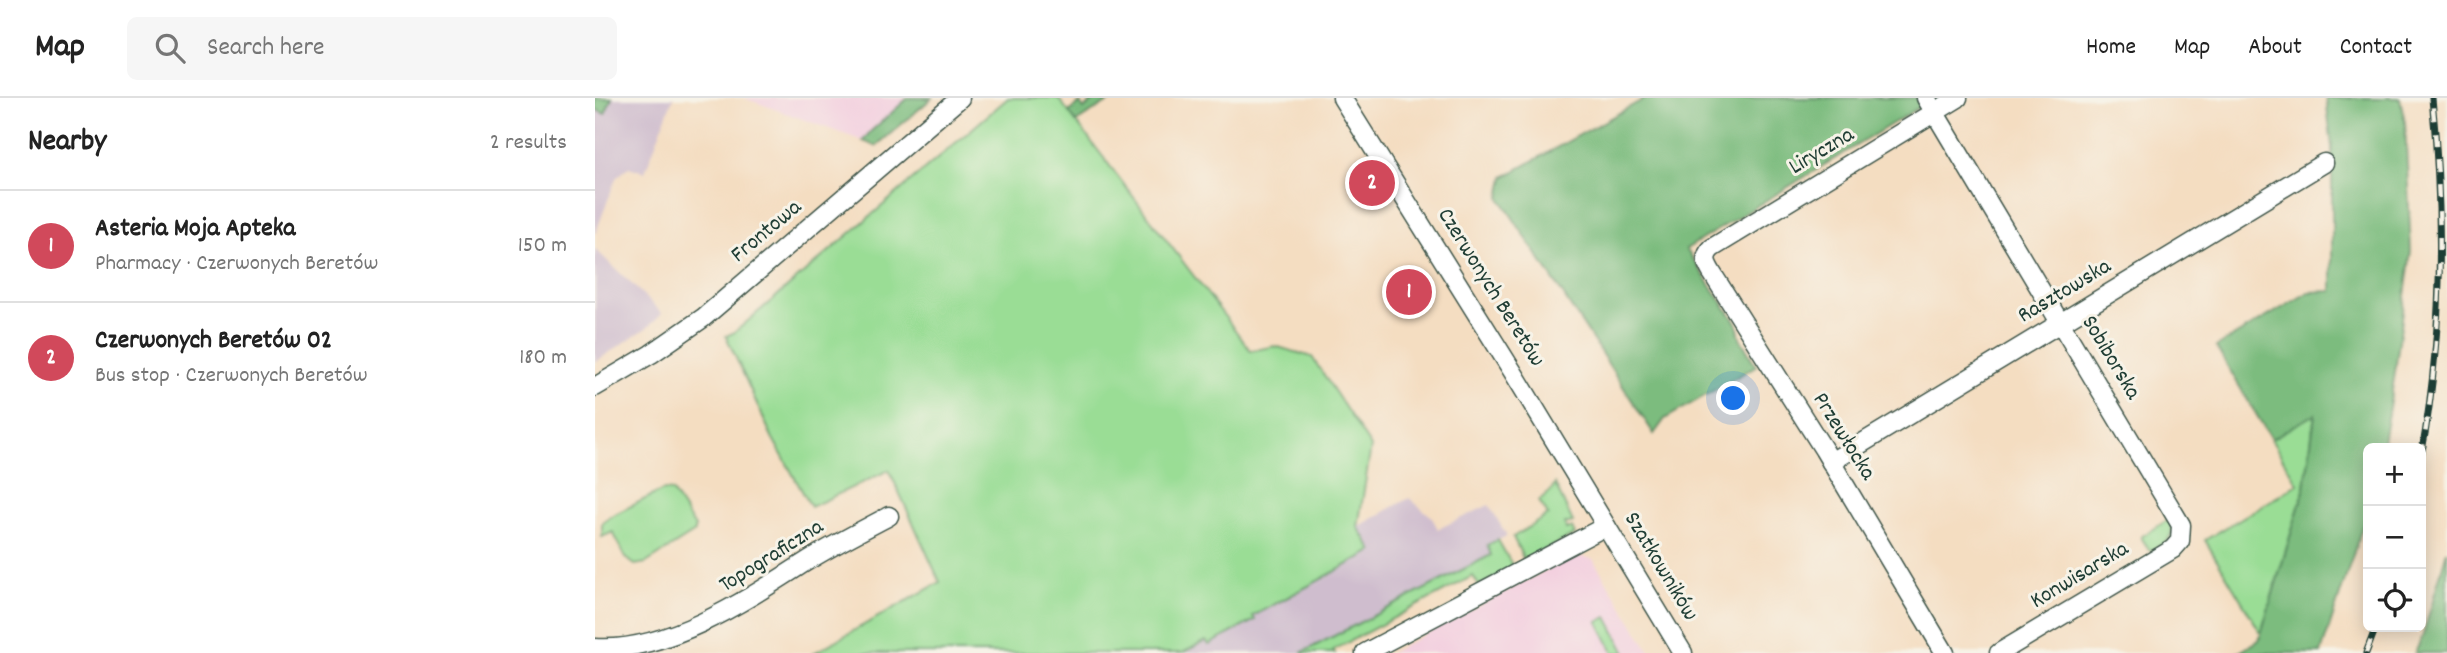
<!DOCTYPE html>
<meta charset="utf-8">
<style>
body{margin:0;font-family:Dekko,sans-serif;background:#f6f6f6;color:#222}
.controls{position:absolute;right:21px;bottom:21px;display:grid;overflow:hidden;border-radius:10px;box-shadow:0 4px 18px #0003}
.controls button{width:63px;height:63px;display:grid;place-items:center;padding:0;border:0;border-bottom:2px solid #e0e0e0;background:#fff;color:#222;font:35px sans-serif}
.you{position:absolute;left:1139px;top:301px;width:24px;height:24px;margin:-18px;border:5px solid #fff;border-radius:50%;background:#1a73e8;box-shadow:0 0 0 10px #1a73e833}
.badge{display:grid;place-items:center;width:46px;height:46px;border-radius:50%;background:#d1495b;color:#fff;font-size:23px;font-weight:700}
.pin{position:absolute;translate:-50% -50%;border:4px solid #fff;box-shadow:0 2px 7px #0006}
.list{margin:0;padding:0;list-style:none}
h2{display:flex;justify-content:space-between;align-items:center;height:91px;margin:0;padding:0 28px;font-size:30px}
h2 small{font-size:23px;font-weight:400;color:#767676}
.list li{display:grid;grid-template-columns:46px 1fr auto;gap:21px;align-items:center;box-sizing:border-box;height:112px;padding:0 28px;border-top:2px solid #e0e0e0}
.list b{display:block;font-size:26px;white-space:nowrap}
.list p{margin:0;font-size:23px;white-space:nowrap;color:#767676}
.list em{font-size:23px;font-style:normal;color:#767676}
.icon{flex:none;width:38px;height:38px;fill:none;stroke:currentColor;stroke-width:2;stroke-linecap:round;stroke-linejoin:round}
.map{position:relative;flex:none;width:1852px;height:555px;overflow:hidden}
header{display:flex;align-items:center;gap:42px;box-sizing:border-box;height:98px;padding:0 35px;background:#fff;border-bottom:2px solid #e0e0e0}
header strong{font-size:33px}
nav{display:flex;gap:38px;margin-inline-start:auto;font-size:24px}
.search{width:490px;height:63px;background:#f6f6f6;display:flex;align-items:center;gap:18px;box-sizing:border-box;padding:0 24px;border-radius:10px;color:#767676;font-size:26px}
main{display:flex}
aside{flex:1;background:#fff}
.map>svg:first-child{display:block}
.built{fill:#f3cfdf}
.industrial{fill:#cfbdce}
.green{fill:#9add95;stroke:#5c8d64;stroke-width:2}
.forest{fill:#7bbc7e;stroke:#4d7c59;stroke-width:2}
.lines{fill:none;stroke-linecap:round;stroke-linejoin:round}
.minor-casing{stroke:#3f5549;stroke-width:21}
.minor{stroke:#fff;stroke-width:18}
.rail-casing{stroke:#1f3d34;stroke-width:7}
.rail{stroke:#f7f3e8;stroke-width:4.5;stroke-dasharray:13;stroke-linecap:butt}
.labels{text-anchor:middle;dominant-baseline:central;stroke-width:6;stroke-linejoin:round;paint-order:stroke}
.street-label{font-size:23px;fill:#1f3d34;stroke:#f7f3e8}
</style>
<header>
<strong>Map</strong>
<div class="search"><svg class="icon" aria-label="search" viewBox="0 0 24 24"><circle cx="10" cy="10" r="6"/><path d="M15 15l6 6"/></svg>Search here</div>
<nav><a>Home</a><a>Map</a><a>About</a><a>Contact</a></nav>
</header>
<main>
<aside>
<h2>Nearby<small>2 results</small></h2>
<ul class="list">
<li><span class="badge">1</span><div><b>Asteria Moja Apteka</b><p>Pharmacy · Czerwonych Beretów</p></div><em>150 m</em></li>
<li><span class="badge">2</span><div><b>Czerwonych Beretów 02</b><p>Bus stop · Czerwonych Beretów</p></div><em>180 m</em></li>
</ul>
</aside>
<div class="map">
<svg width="1852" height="555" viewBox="0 0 1852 555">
<rect width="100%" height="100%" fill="#f7f3e8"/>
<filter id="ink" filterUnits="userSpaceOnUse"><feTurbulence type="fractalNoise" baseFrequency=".0143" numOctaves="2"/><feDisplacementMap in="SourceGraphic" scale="14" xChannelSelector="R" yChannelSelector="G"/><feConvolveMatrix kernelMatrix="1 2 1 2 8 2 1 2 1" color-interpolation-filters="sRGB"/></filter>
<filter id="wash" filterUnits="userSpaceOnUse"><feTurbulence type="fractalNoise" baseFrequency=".00686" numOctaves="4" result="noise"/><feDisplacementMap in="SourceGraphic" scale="28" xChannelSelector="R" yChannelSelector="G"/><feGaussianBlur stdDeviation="1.57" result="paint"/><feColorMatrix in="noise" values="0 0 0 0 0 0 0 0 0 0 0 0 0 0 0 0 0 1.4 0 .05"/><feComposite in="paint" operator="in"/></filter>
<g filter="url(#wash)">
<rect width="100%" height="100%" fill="#f4ddc1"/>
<g class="built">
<path d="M 149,0 L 313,0 L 275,34 L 268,43 Z"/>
<path d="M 980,457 L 998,461 L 1056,555 L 795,555 Z"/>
</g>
<g class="industrial">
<path d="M 17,0 L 78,0 L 50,74 L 34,69 L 21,80 L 0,137 L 0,11 L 10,16 Z"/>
<path d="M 0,151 L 67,215 L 53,229 L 0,264 Z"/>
<path d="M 814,400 L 836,418 L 843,431 L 894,407 L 912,438 L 892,447 L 897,457 L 706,555 L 587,555 L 611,542 L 614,547 L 660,522 L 657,518 L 778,453 L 763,429 Z"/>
</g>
<g class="green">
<path d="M 413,0 L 463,0 L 656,253 L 680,248 L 717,259 L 776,349 L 763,429 L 778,453 L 658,518 L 660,522 L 614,547 L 611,543 L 587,555 L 219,555 L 345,484 L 294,372 L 216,409 L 177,339 L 131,238 L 140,234 Z"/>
<path d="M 1720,315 L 1710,389 L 1666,535 L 1610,442 L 1703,386 L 1676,341 Z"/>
<path d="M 960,386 L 978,424 L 970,426 L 971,431 L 977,430 L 980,437 L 929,462 L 918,439 L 953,417 L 944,403 L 956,393 Z"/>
<path d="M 68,392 L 77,393 L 100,429 L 100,434 L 51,465 L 40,467 L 31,460 L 18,434 L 7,439 L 7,426 L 14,419 Z"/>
<path d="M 1576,420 C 1580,442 1572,444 1555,453 L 1546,439 Z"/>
<path d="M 903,442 L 917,467 L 916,471 L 884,488 L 878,478 L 738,552 L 740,555 L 706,555 L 896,457 L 892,447 Z"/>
<path d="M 1012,519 L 1031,555 L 1019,555 L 1003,524 Z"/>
</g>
<g class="forest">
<path d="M 0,0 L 17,0 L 10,16 L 0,11 Z"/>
<path d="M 313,0 L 337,0 L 281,48 L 268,43 L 275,34 Z"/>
<path d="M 501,0 L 520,0 L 481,24 L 474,14 L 485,5 L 489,11 Z"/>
<path d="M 1051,0 L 1324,0 L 1328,7 L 1091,151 L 1142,226 L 1145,240 L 1161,268 L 1070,321 L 1059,336 L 905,100 L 909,79 Z"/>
<path d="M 1731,0 L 1805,0 L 1810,24 L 1816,153 L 1799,281 L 1787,350 L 1773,350 L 1773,411 L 1726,555 L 1643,555 L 1664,542 L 1710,389 L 1720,316 L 1676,341 L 1621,249 L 1714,194 L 1737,193 L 1737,49 Z"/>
<path d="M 1852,452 L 1852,555 L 1820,555 L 1828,537 Z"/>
</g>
</g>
<g filter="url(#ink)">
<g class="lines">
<defs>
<g id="minor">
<path d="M 747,0 L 918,274 L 1088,555"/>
<path d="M 1331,0 L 1586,427 L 1585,443 L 1578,451 L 1404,555"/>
<path d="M 0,289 L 56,256 L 108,220 L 365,0"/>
<path d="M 1236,364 L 1729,65"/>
<path d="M 0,550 C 72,555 153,501 209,465 C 236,448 266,433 294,418"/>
<path d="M 770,555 L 1011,428"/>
<path d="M 1350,555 L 1229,352 L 1117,175 C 1111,165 1108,159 1117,150 L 1363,0"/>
</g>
</defs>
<use href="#minor" class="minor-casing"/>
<use href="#minor" class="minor"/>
<defs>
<g id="rail">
<path d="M 1826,359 C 1848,240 1849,121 1837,0"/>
<path d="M 1771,555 L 1781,529"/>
</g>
</defs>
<use href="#rail" class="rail-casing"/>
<use href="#rail" class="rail"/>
</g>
</g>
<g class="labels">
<g class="street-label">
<text transform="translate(1227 54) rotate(-31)">Liryczna</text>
<text transform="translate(172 134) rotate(-40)">Frontowa</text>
<text transform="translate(895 190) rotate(58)">Czerwonych Beretów</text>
<text transform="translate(1470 194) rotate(-31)">Rasztowska</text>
<text transform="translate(1515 260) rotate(59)">Sobiborska</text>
<text transform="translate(1248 339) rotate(58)">Przewłocka</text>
<text transform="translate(177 459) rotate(-32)">Topograficzna</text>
<text transform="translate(1065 469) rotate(59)">Szatkowników</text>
<text transform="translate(1485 478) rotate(-31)">Konwisarska</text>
</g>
</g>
</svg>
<div class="controls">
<button>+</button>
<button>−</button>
<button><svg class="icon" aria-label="locate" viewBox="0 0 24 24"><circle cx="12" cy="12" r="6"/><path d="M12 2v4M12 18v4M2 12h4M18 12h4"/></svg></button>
</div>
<div class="you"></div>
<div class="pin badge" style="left:814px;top:194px">1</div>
<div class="pin badge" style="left:777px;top:85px">2</div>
</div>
</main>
